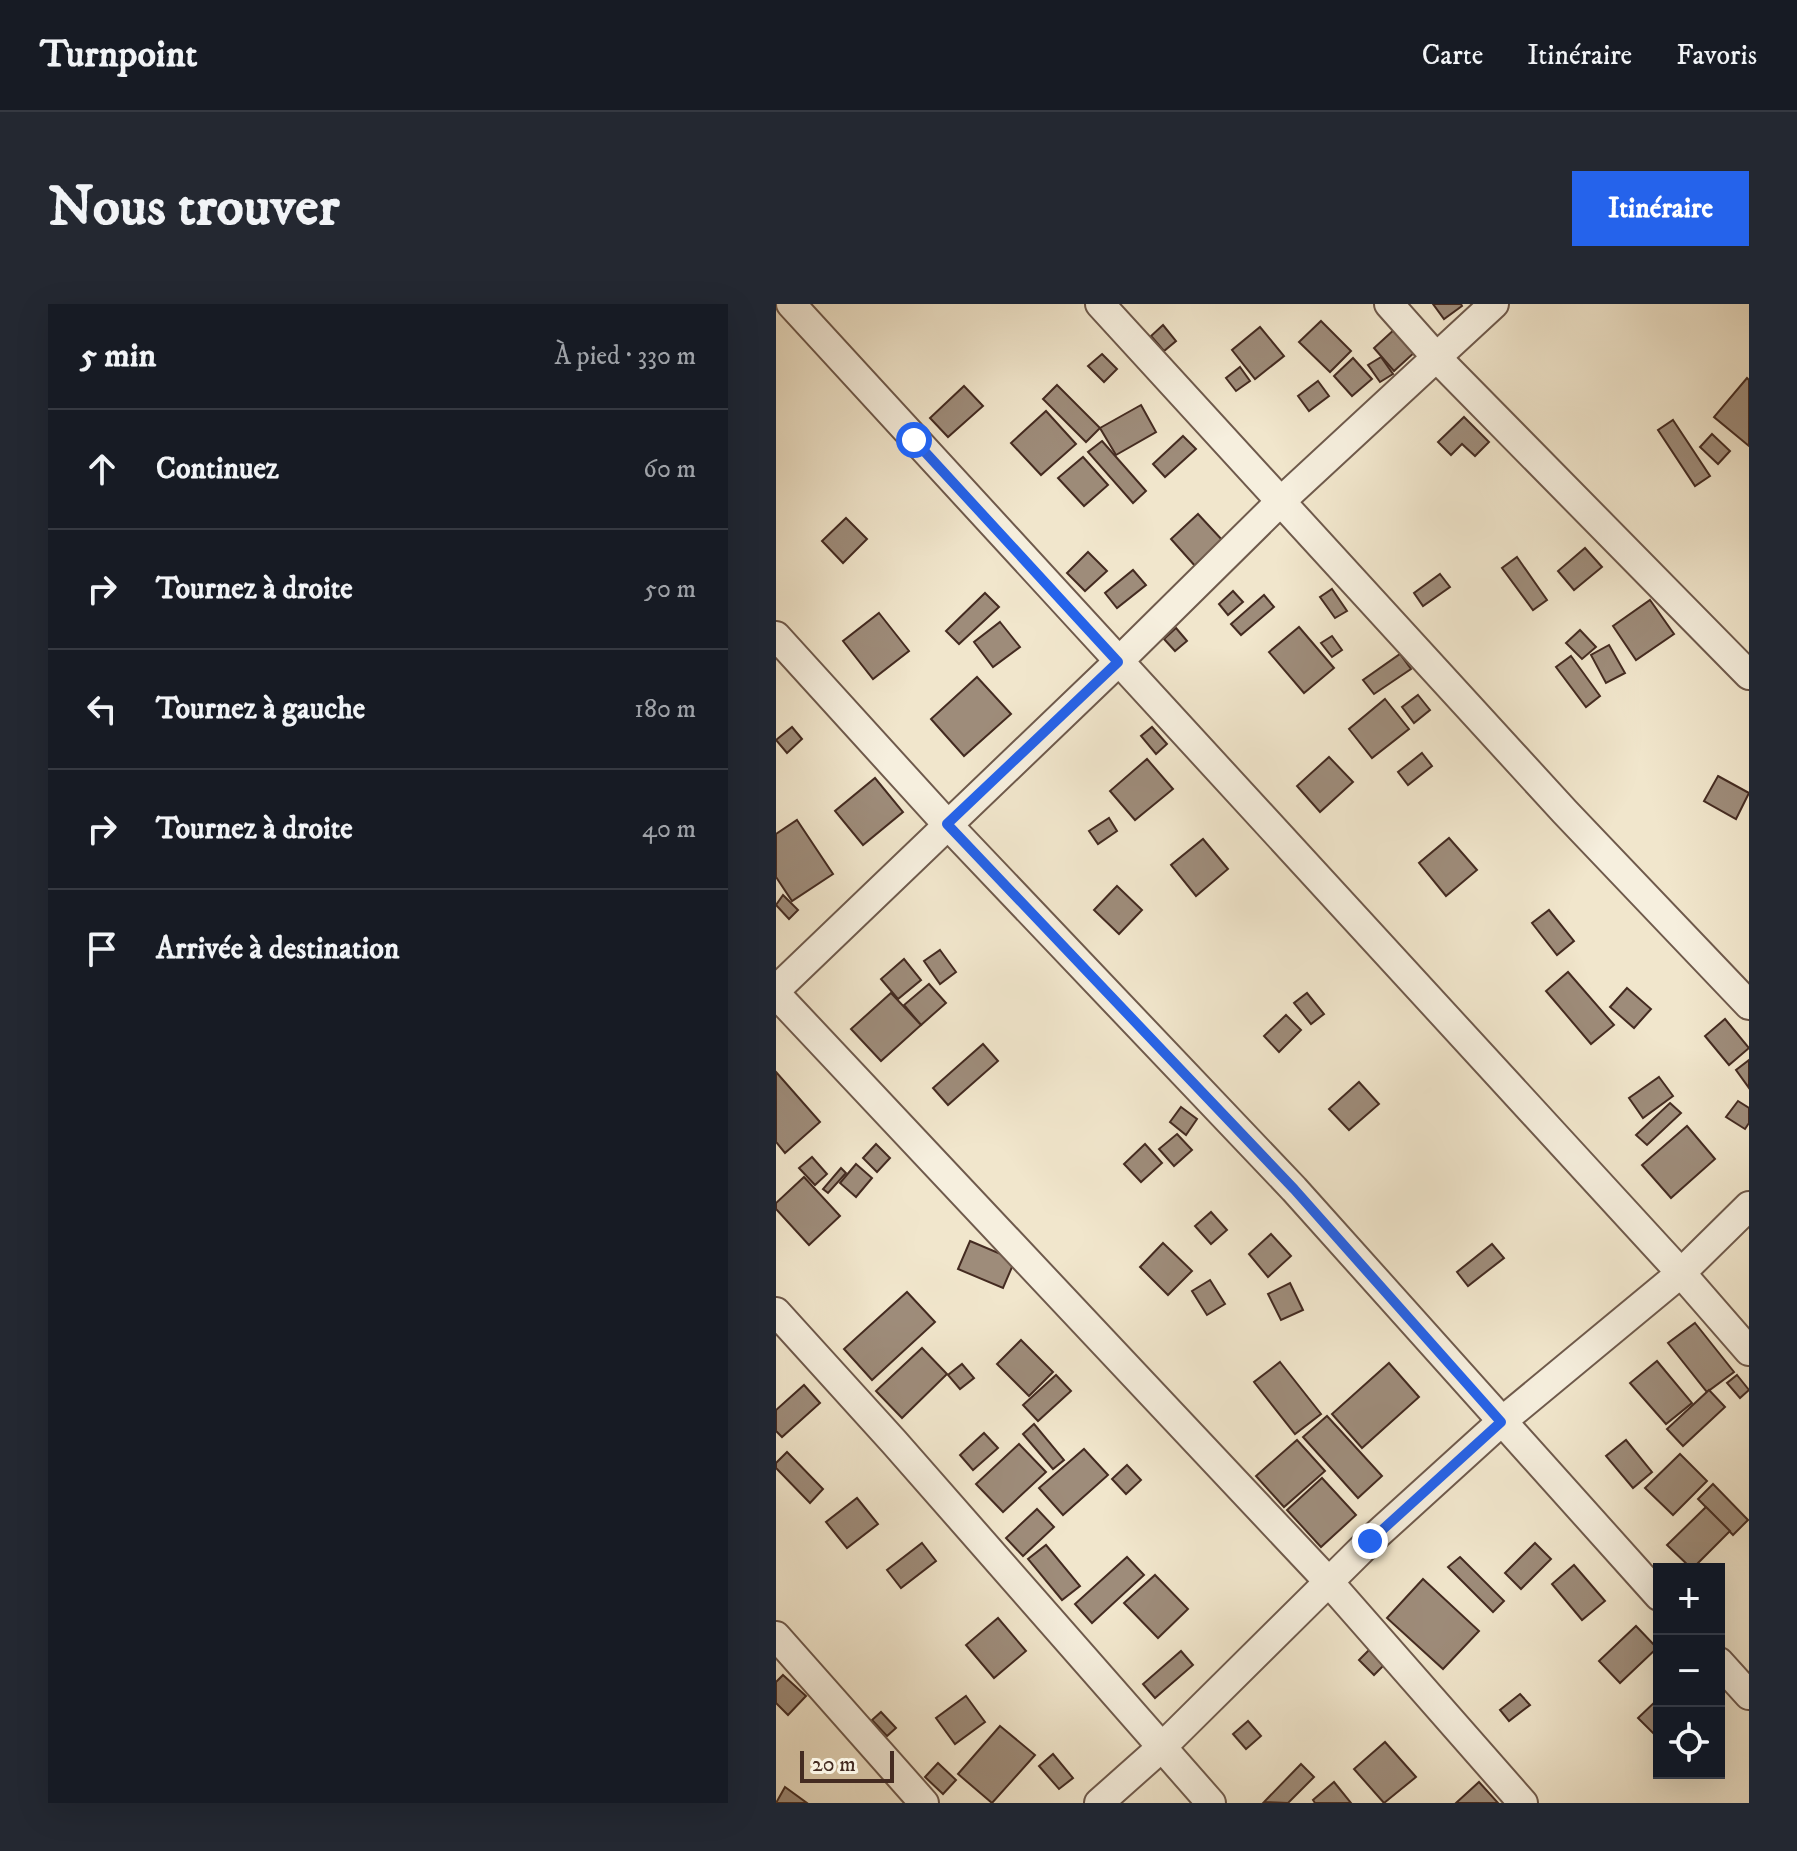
<!DOCTYPE html>
<html lang="fr">
<meta charset="utf-8">
<style>
body{margin:0;font-family:"IM FELL DW Pica",serif;background:#242831;color:#f1f3f6}
.controls{position:absolute;right:24px;bottom:24px;display:grid;overflow:hidden;border-radius:0px;box-shadow:0 8px 32px #0002}
.controls button{width:72px;height:72px;display:grid;place-items:center;padding:0;border:0;border-bottom:2px solid #363941;background:#171b24;color:#f1f3f6;font:40px sans-serif}
.scale{position:absolute;left:24px;bottom:20px;width:94px;box-sizing:border-box;padding-left:8px;border:4px solid #442b21;border-top:0;font-size:22px;line-height:28px;white-space:nowrap;color:#442b21;-webkit-text-stroke:6px #f6efde;paint-order:stroke}
.stop{position:absolute;width:24px;height:24px;margin:-18px;border:6px solid #2563eb;border-radius:50%;background:#fff}
.stop.end{background:#2563eb;border-color:#fff;box-shadow:0 2px 8px #0008}
.list{margin:0;padding:0;list-style:none}
h2{display:flex;justify-content:space-between;align-items:center;height:104px;margin:0;padding:0 32px;font-size:34px}
h2 small{font-size:26px;font-weight:400;color:#9ea1a6}
.list li{display:grid;grid-template-columns:52px 1fr auto;gap:24px;align-items:center;box-sizing:border-box;height:120px;padding:0 32px;border-top:2px solid #363941}
.list b{display:block;font-size:30px;white-space:nowrap}
.list em{font-size:26px;font-style:normal;color:#9ea1a6}
.icon{flex:none;width:44px;height:44px;fill:none;stroke:currentColor;stroke-width:2;stroke-linecap:round;stroke-linejoin:round}
.map{position:relative;flex:none;width:973px;height:1499px;overflow:hidden;border-radius:0px}
header{display:flex;align-items:center;gap:48px;box-sizing:border-box;height:112px;padding:0 40px;background:#171b24;border-bottom:2px solid #363941}
header strong{font-size:38px}
nav{display:flex;gap:44px;margin-inline-start:auto;font-size:28px}
.intro{display:flex;align-items:center;justify-content:space-between;box-sizing:border-box;height:192px;padding:0 48px}
h1{margin:0;font-size:56px}
.button{padding:20px 36px;border-radius:0px;background:#2563eb;color:#fff;font-size:28px;font-weight:700}
main{display:flex;gap:48px;padding:0 48px}
aside{flex:1;background:#171b24;border-radius:0px;box-shadow:0 8px 32px #0002}
.map>svg:first-child{display:block}
.building{fill:#9e8c7a;stroke:#442b21;stroke-width:2}
.lines{fill:none;stroke-linecap:round;stroke-linejoin:round}
.street-casing{stroke:#6f5a4c;stroke-width:32}
.street{stroke:#f6efde;stroke-width:28}
.route{stroke:#2563eb;stroke-width:10}
</style>
<header>
<strong>Turnpoint</strong>
<nav><a>Carte</a><a>Itinéraire</a><a>Favoris</a></nav>
</header>
<div class="intro"><h1>Nous trouver</h1><a class="button">Itinéraire</a></div>
<main>
<aside>
<h2>5 min<small>À pied · 330 m</small></h2>
<ul class="list">
<li><svg class="icon" aria-label="ahead" viewBox="0 0 24 24"><path d="M12 20V5M6 11l6-6 6 6"/></svg><div><b>Continuez</b></div><em>60 m</em></li>
<li><svg class="icon" aria-label="right" viewBox="0 0 24 24"><path d="M7 20v-9h11M14 6l5 5-5 5"/></svg><div><b>Tournez à droite</b></div><em>50 m</em></li>
<li><svg class="icon" aria-label="left" viewBox="0 0 24 24"><path d="M17 20v-9H6M10 6l-5 5 5 5"/></svg><div><b>Tournez à gauche</b></div><em>180 m</em></li>
<li><svg class="icon" aria-label="right" viewBox="0 0 24 24"><path d="M7 20v-9h11M14 6l5 5-5 5"/></svg><div><b>Tournez à droite</b></div><em>40 m</em></li>
<li><svg class="icon" aria-label="arrive" viewBox="0 0 24 24"><path d="M6 21V4h12l-3 4 3 4H6"/></svg><div><b>Arrivée à destination</b></div></li>
</ul>
</aside>
<div class="map">
<svg width="973" height="1499" viewBox="0 0 973 1499">
<rect width="100%" height="100%" fill="#f1e6cc"/>
<filter id="stains"><feTurbulence type="fractalNoise" baseFrequency=".0025" numOctaves="4"/><feColorMatrix values="0 0 0 0 .2 0 0 0 0 .09 0 0 0 0 .02 0 0 0 .5 -.17"/></filter>
<radialGradient id="worn" r=".72"><stop offset=".6" stop-color="#630" stop-opacity="0"/><stop offset="1" stop-color="#630" stop-opacity=".3"/></radialGradient>
<g class="building">
<path d="M 657,0 L 685,0 L 686,2 L 668,15 Z"/>
<path d="M 545,17 L 575,47 L 554,68 L 523,38 Z"/>
<path d="M 387,21 L 400,37 L 388,47 L 375,32 Z"/>
<path d="M 484,23 L 508,52 L 479,75 L 456,46 Z"/>
<path d="M 620,24 L 640,47 L 618,67 L 598,44 Z"/>
<path d="M 326,50 L 341,65 L 328,78 L 312,62 Z"/>
<path d="M 605,53 L 617,70 L 604,78 L 592,61 Z"/>
<path d="M 577,54 L 596,75 L 576,92 L 558,72 Z"/>
<path d="M 464,63 L 474,77 L 460,87 L 450,74 Z"/>
<path d="M 971,74 L 973,76 L 973,142 L 938,113 Z"/>
<path d="M 542,77 L 553,92 L 533,107 L 522,92 Z"/>
<path d="M 281,81 L 324,124 L 310,138 L 267,95 Z"/>
<path d="M 188,82 L 207,102 L 172,133 L 154,114 Z"/>
<path d="M 365,101 L 380,128 L 340,151 L 324,124 Z"/>
<path d="M 270,107 L 300,140 L 265,171 L 235,139 Z"/>
<path d="M 688,113 L 713,138 L 699,152 L 686,140 L 675,151 L 662,138 Z"/>
<path d="M 897,116 L 934,172 L 919,182 L 882,126 Z"/>
<path d="M 936,130 L 954,147 L 942,160 L 924,143 Z"/>
<path d="M 407,132 L 420,145 L 389,173 L 377,160 Z"/>
<path d="M 326,137 L 370,187 L 357,199 L 312,148 Z"/>
<path d="M 307,153 L 332,181 L 308,202 L 282,174 Z"/>
<path d="M 422,210 L 448,238 L 420,263 L 395,235 Z"/>
<path d="M 70,214 L 91,235 L 67,259 L 46,237 Z"/>
<path d="M 809,244 L 826,263 L 798,286 L 782,267 Z"/>
<path d="M 312,248 L 331,267 L 309,287 L 291,269 Z"/>
<path d="M 741,253 L 771,296 L 757,306 L 726,264 Z"/>
<path d="M 357,266 L 370,281 L 341,304 L 329,289 Z"/>
<path d="M 664,270 L 674,283 L 647,302 L 638,289 Z"/>
<path d="M 556,285 L 571,307 L 559,314 L 544,293 Z"/>
<path d="M 457,287 L 467,298 L 452,311 L 443,300 Z"/>
<path d="M 209,289 L 223,303 L 183,340 L 170,327 Z"/>
<path d="M 488,291 L 498,303 L 465,331 L 455,320 Z"/>
<path d="M 874,296 L 898,330 L 860,356 L 837,322 Z"/>
<path d="M 103,309 L 133,347 L 97,375 L 67,337 Z"/>
<path d="M 224,318 L 244,343 L 217,363 L 198,338 Z"/>
<path d="M 523,323 L 558,364 L 528,389 L 493,348 Z"/>
<path d="M 400,324 L 411,337 L 399,347 L 388,335 Z"/>
<path d="M 804,326 L 820,343 L 806,355 L 790,339 Z"/>
<path d="M 556,332 L 566,346 L 556,353 L 545,339 Z"/>
<path d="M 833,341 L 849,369 L 830,379 L 815,351 Z"/>
<path d="M 624,350 L 635,365 L 598,390 L 587,376 Z"/>
<path d="M 795,352 L 824,392 L 810,403 L 780,363 Z"/>
<path d="M 201,373 L 235,410 L 188,452 L 155,415 Z"/>
<path d="M 642,391 L 654,406 L 638,419 L 626,403 Z"/>
<path d="M 609,395 L 633,425 L 596,454 L 573,425 Z"/>
<path d="M 16,423 L 26,435 L 11,449 L 0,436 Z"/>
<path d="M 376,423 L 391,440 L 380,450 L 365,432 Z"/>
<path d="M 646,449 L 656,462 L 632,481 L 622,468 Z"/>
<path d="M 553,453 L 577,478 L 544,508 L 521,482 Z"/>
<path d="M 371,455 L 397,485 L 359,516 L 334,487 Z"/>
<path d="M 942,472 L 973,489 L 960,515 L 928,497 Z"/>
<path d="M 99,474 L 127,508 L 87,541 L 59,507 Z"/>
<path d="M 333,514 L 341,527 L 322,540 L 313,527 Z"/>
<path d="M 21,516 L 57,570 L 16,597 L 0,573 L 0,530 Z"/>
<path d="M 673,534 L 701,566 L 670,592 L 643,559 Z"/>
<path d="M 427,535 L 452,565 L 420,592 L 395,561 Z"/>
<path d="M 341,582 L 366,606 L 343,630 L 318,606 Z"/>
<path d="M 7,591 L 22,606 L 13,615 L 0,601 Z"/>
<path d="M 773,606 L 798,637 L 781,651 L 756,619 Z"/>
<path d="M 164,646 L 180,668 L 164,680 L 148,657 Z"/>
<path d="M 128,655 L 145,676 L 122,695 L 105,675 Z"/>
<path d="M 792,668 L 838,721 L 815,740 L 770,687 Z"/>
<path d="M 153,680 L 170,699 L 145,721 L 128,701 Z"/>
<path d="M 851,684 L 875,705 L 858,724 L 834,703 Z"/>
<path d="M 115,689 L 145,721 L 105,757 L 75,725 Z"/>
<path d="M 531,689 L 548,710 L 535,720 L 518,699 Z"/>
<path d="M 510,711 L 525,726 L 503,748 L 488,732 Z"/>
<path d="M 949,715 L 973,744 L 953,761 L 929,732 Z"/>
<path d="M 207,740 L 222,757 L 172,801 L 157,784 Z"/>
<path d="M 973,756 L 973,784 L 960,766 Z"/>
<path d="M 0,768 L 44,818 L 9,849 L 0,838 Z"/>
<path d="M 883,773 L 897,792 L 867,814 L 853,794 Z"/>
<path d="M 583,778 L 603,800 L 573,826 L 553,805 Z"/>
<path d="M 962,797 L 973,804 L 973,819 L 969,825 L 950,813 Z"/>
<path d="M 894,799 L 905,809 L 871,841 L 860,831 Z"/>
<path d="M 405,803 L 421,815 L 410,831 L 394,818 Z"/>
<path d="M 911,822 L 939,855 L 895,894 L 866,861 Z"/>
<path d="M 401,830 L 416,846 L 398,862 L 383,845 Z"/>
<path d="M 100,840 L 114,854 L 101,868 L 87,854 Z"/>
<path d="M 369,840 L 386,859 L 365,878 L 348,860 Z"/>
<path d="M 36,853 L 51,870 L 39,881 L 23,864 Z"/>
<path d="M 80,860 L 96,874 L 80,893 L 64,879 Z"/>
<path d="M 65,864 L 70,869 L 52,889 L 47,885 Z"/>
<path d="M 28,873 L 64,912 L 33,941 L 0,905 L 0,899 Z"/>
<path d="M 435,908 L 451,926 L 435,940 L 419,922 Z"/>
<path d="M 495,930 L 515,952 L 492,973 L 473,950 Z"/>
<path d="M 194,937 L 239,956 L 227,984 L 182,965 Z"/>
<path d="M 387,939 L 416,967 L 392,991 L 364,963 Z"/>
<path d="M 716,940 L 728,954 L 692,982 L 681,968 Z"/>
<path d="M 434,976 L 449,1000 L 431,1011 L 416,987 Z"/>
<path d="M 514,979 L 527,1006 L 505,1016 L 492,990 Z"/>
<path d="M 131,988 L 159,1018 L 96,1076 L 68,1045 Z"/>
<path d="M 919,1019 L 958,1068 L 931,1088 L 892,1039 Z"/>
<path d="M 245,1036 L 277,1068 L 253,1092 L 221,1060 Z"/>
<path d="M 146,1044 L 171,1070 L 126,1114 L 100,1087 Z"/>
<path d="M 881,1057 L 916,1099 L 890,1120 L 854,1079 Z"/>
<path d="M 504,1058 L 545,1110 L 519,1130 L 478,1078 Z"/>
<path d="M 613,1059 L 643,1093 L 586,1144 L 556,1110 Z"/>
<path d="M 186,1060 L 198,1074 L 184,1085 L 172,1071 Z"/>
<path d="M 280,1071 L 295,1087 L 262,1117 L 247,1101 Z"/>
<path d="M 961,1071 L 973,1086 L 964,1094 L 951,1079 Z"/>
<path d="M 28,1081 L 44,1099 L 6,1133 L 0,1127 L 0,1106 Z"/>
<path d="M 933,1086 L 949,1103 L 907,1142 L 891,1125 Z"/>
<path d="M 551,1112 L 606,1172 L 582,1194 L 527,1133 Z"/>
<path d="M 258,1120 L 288,1156 L 277,1165 L 247,1130 Z"/>
<path d="M 208,1129 L 222,1144 L 197,1166 L 184,1151 Z"/>
<path d="M 521,1136 L 549,1167 L 508,1203 L 480,1172 Z"/>
<path d="M 850,1136 L 876,1168 L 857,1184 L 830,1152 Z"/>
<path d="M 243,1140 L 270,1168 L 227,1208 L 200,1180 Z"/>
<path d="M 308,1145 L 332,1171 L 287,1211 L 263,1184 Z"/>
<path d="M 11,1148 L 47,1185 L 34,1199 L 0,1164 L 0,1159 Z"/>
<path d="M 904,1150 L 931,1177 L 897,1211 L 869,1184 Z"/>
<path d="M 351,1161 L 365,1176 L 350,1190 L 336,1175 Z"/>
<path d="M 546,1174 L 580,1211 L 545,1243 L 511,1206 Z"/>
<path d="M 937,1180 L 972,1216 L 957,1231 L 922,1195 Z"/>
<path d="M 81,1194 L 102,1220 L 71,1244 L 50,1218 Z"/>
<path d="M 930,1203 L 954,1227 L 916,1265 L 891,1241 Z"/>
<path d="M 261,1205 L 278,1223 L 247,1252 L 230,1234 Z"/>
<path d="M 146,1239 L 160,1257 L 125,1284 L 111,1266 Z"/>
<path d="M 759,1239 L 775,1255 L 745,1285 L 729,1269 Z"/>
<path d="M 270,1241 L 304,1282 L 286,1296 L 252,1255 Z"/>
<path d="M 351,1253 L 368,1271 L 316,1319 L 299,1300 Z"/>
<path d="M 684,1253 L 728,1297 L 717,1308 L 672,1263 Z"/>
<path d="M 798,1261 L 829,1297 L 806,1316 L 776,1280 Z"/>
<path d="M 379,1271 L 412,1305 L 382,1334 L 348,1299 Z"/>
<path d="M 647,1275 L 703,1327 L 667,1365 L 611,1314 Z"/>
<path d="M 222,1314 L 250,1347 L 218,1374 L 190,1341 Z"/>
<path d="M 860,1322 L 881,1344 L 844,1379 L 823,1357 Z"/>
<path d="M 598,1341 L 613,1356 L 598,1371 L 583,1356 Z"/>
<path d="M 405,1347 L 417,1361 L 379,1394 L 367,1380 Z"/>
<path d="M 7,1371 L 30,1392 L 12,1411 L 0,1399 L 0,1378 Z"/>
<path d="M 744,1390 L 754,1401 L 733,1417 L 724,1406 Z"/>
<path d="M 190,1392 L 209,1418 L 179,1440 L 160,1414 Z"/>
<path d="M 883,1394 L 883,1426 L 878,1430 L 862,1414 Z"/>
<path d="M 105,1408 L 120,1424 L 111,1432 L 96,1416 Z"/>
<path d="M 472,1417 L 485,1432 L 470,1445 L 457,1430 Z"/>
<path d="M 224,1422 L 259,1451 L 216,1499 L 182,1470 Z"/>
<path d="M 609,1438 L 640,1473 L 608,1499 L 578,1465 Z"/>
<path d="M 277,1450 L 297,1474 L 283,1485 L 263,1462 Z"/>
<path d="M 162,1459 L 180,1476 L 167,1490 L 149,1473 Z"/>
<path d="M 525,1460 L 538,1473 L 512,1499 L 488,1498 Z"/>
<path d="M 558,1478 L 575,1499 L 539,1499 L 537,1496 Z"/>
<path d="M 703,1478 L 722,1499 L 680,1499 Z"/>
<path d="M 9,1483 L 31,1499 L 0,1499 Z"/>
</g>
<g class="lines">
<defs>
<g id="street">
<path d="M 15,0 L 905,969 L 973,1047"/>
<path d="M 324,0 L 789,508 L 973,701"/>
<path d="M 613,0 L 661,54 L 973,371"/>
<path d="M 0,332 L 171,520 L 518,885 L 883,1292"/>
<path d="M 0,686 L 342,358 L 504,198 L 718,0"/>
<path d="M 0,690 L 552,1277 L 747,1499"/>
<path d="M 0,1008 L 118,1138 L 435,1499"/>
<path d="M 0,1332 L 148,1499"/>
<path d="M 943,1358 L 973,1391"/>
<path d="M 323,1499 L 386,1443 L 594,1237 L 725,1118 L 905,969 L 973,902"/>
</g>
</defs>
<use href="#street" class="street-casing"/>
<use href="#street" class="street"/>
</g>
<g class="lines">
<path class="route" d="M 138,136 L 342,358 L 171,520 L 518,885 L 725,1118 L 594,1237"/>
</g>
<rect width="100%" height="100%" filter="url(#stains)"/>
<rect width="100%" height="100%" fill="url(#worn)"/>
</svg>
<div class="controls">
<button>+</button>
<button>−</button>
<button><svg class="icon" aria-label="locate" viewBox="0 0 24 24"><circle cx="12" cy="12" r="6"/><path d="M12 2v4M12 18v4M2 12h4M18 12h4"/></svg></button>
</div>
<div class="scale">20 m</div>
<div class="stop" style="left:138px;top:136px"></div>
<div class="stop end" style="left:594px;top:1237px"></div>
</div>
</main>
